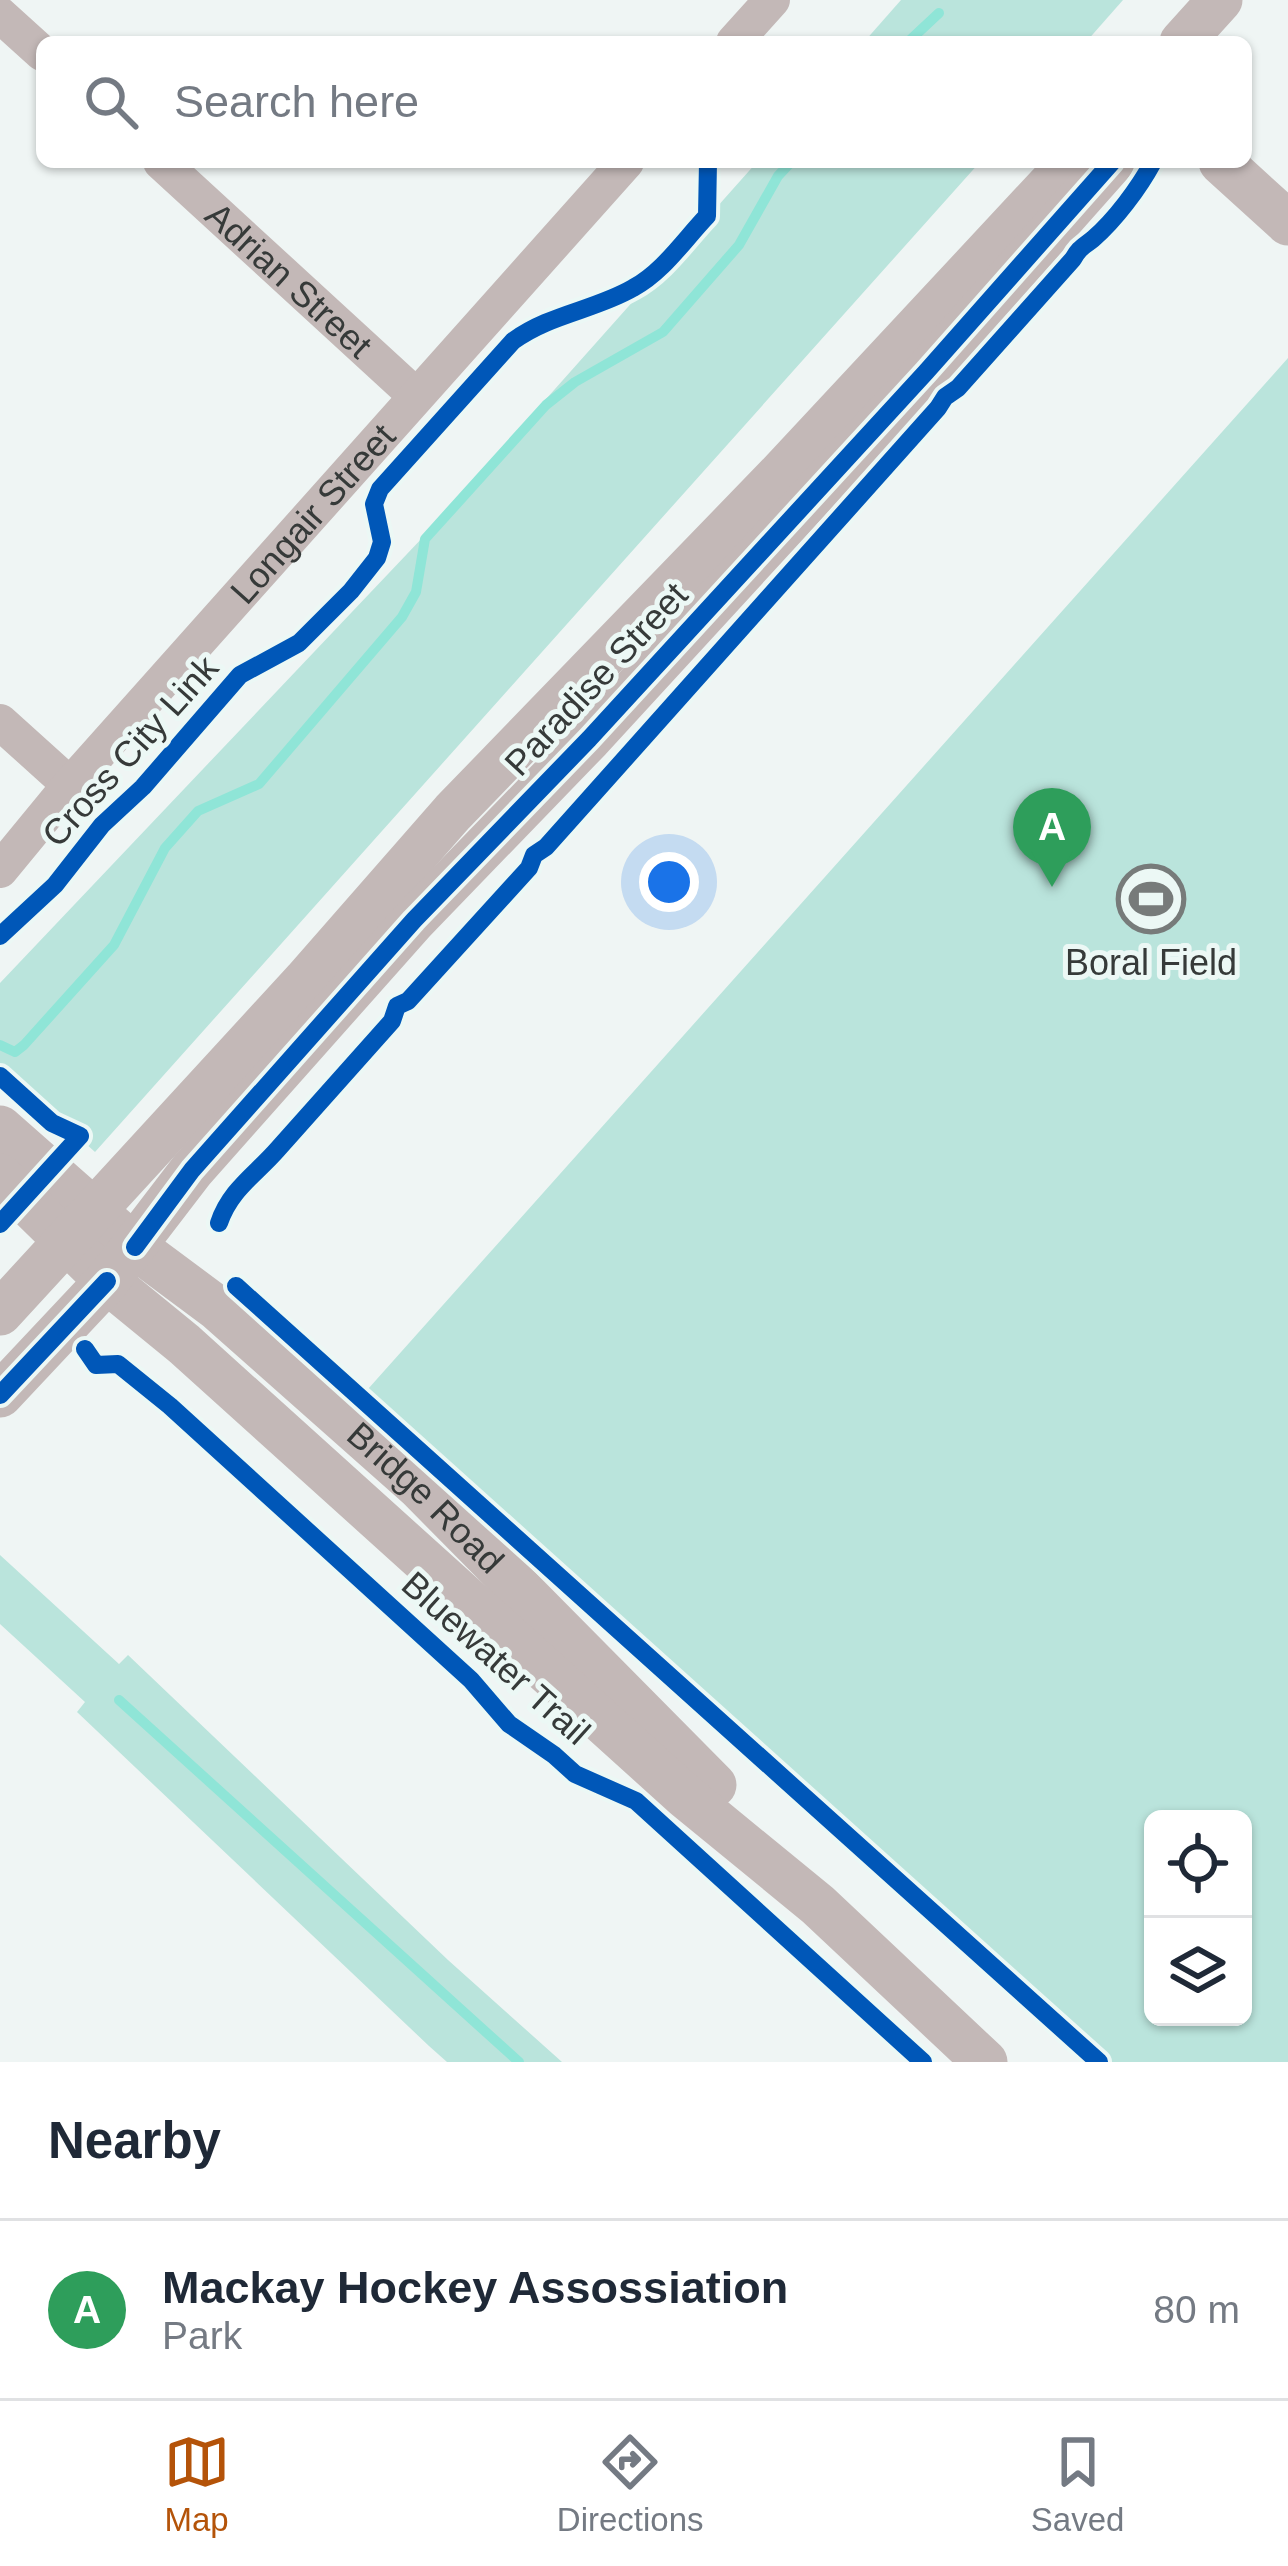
<!DOCTYPE html>
<style>
body{margin:0;font-family:Arial,sans-serif;background:#f2f2f3;color:#1f2937}
.controls{position:absolute;right:36px;bottom:36px;display:grid;overflow:hidden;border-radius:18px;box-shadow:0 3px 9px #0004}
.controls button{width:108px;height:108px;display:grid;place-items:center;padding:0;border:0;border-bottom:3px solid #e0e1e3;background:#fff;color:#1f2937;font:60px sans-serif}
.you{position:absolute;left:669px;top:882px;width:42px;height:42px;margin:-30px;border:9px solid #fff;border-radius:50%;background:#1a73e8;box-shadow:0 0 0 18px #1a73e833}
.badge{display:grid;place-items:center;width:78px;height:78px;border-radius:50%;background:#b45309;color:#fff;font-size:39px;font-weight:700}
.pin{position:absolute;translate:-50% -99px;filter:drop-shadow(0 3px 6px #0008)}
.pin::after{content:'';position:absolute;top:63px;width:42px;height:36px;background:inherit;clip-path:polygon(0 0,100% 0,50% 100%)}
.list{margin:0;padding:0;list-style:none}
h2{display:flex;justify-content:space-between;align-items:center;height:156px;margin:0;padding:0 48px;font-size:51px}
h2 small{font-size:39px;font-weight:400;color:#747a83}
.list li{display:grid;grid-template-columns:78px 1fr auto;gap:36px;align-items:center;box-sizing:border-box;height:180px;padding:0 48px;border-top:3px solid #e0e1e3}
.list b{display:block;font-size:45px;white-space:nowrap}
.list p{margin:0;font-size:39px;white-space:nowrap;color:#747a83}
.list em{font-size:39px;font-style:normal;color:#747a83}
.icon{flex:none;width:66px;height:66px;fill:none;stroke:currentColor;stroke-width:2;stroke-linecap:round;stroke-linejoin:round}
.map{position:relative;flex:none;width:1288px;height:2062px;overflow:hidden}
.search{position:absolute;background:#fff;box-shadow:0 3px 9px #0004;left:36px;right:36px;top:36px;height:132px;display:flex;align-items:center;gap:30px;box-sizing:border-box;padding:0 42px;border-radius:18px;color:#747a83;font-size:45px}
.sheet{height:336px;background:#fff}
nav{display:flex;justify-content:space-around;align-items:center;box-sizing:border-box;height:168px;border-top:3px solid #e0e1e3;background:#fff;font-size:33px;color:#747a83}
nav a{display:grid;justify-items:center;gap:6px}
nav .on{color:#b45309}
.map>svg:first-child{display:block}
.green{fill:#bae4dc;fill-rule:evenodd}
.lines{fill:none;stroke-linecap:round;stroke-linejoin:round}
.stream{stroke:#8fe5d7;stroke-width:10}
.minor{stroke:#c3b8b7;stroke-width:36}
.tertiary{stroke:#c3b8b7;stroke-width:45}
.cycleway-casing{stroke:#ecf8f5;stroke-width:26}
.cycleway{stroke:#0057b8;stroke-width:18}
.labels{text-anchor:middle;dominant-baseline:central;stroke-width:10;stroke-linejoin:round;paint-order:stroke}
.street-label{font-size:36px;fill:#363a39;stroke:#ecf8f5}
.poi-label{font-size:36px;fill:#363a39;stroke:#ecf8f5}
</style>
<div class="map">
<svg width="1288" height="2062" viewBox="0 0 1288 2062">
<rect width="100%" height="100%" fill="#eff5f4"/>
<g class="green">
<path d="M 901,0 L 1123,0 L 1086,42 L 864,42 Z"/>
<path d="M 757,162 L 980,162 L 95,1152 L 0,1066 L 0,983 L 425,535 Z"/>
<path d="M 1288,358 L 1288,2062 L 1100,2062 L 360,1398 ZM 1153,1819 L 1243,1819 L 1243,2017 L 1153,2017 Z"/>
<path d="M 0,1555 L 119,1664 L 128,1655 L 448,1960 L 562,2062 L 447,2062 L 429,2046 L 77,1712 L 85,1702 L 0,1624 Z"/>
</g>
<g class="lines">
<g class="stream">
<path d="M 908,42 L 939,13"/>
<path d="M 0,1045 L 15,1052 L 24,1045 L 114,945 L 165,848 L 198,811 L 259,784 L 402,617 L 416,592 L 425,539 L 546,405 L 575,382 L 663,332 L 739,245 L 778,176 L 791,162"/>
<path d="M 119,1700 L 519,2062"/>
</g>
<g class="minor">
<path d="M 0,15 L 42,53"/>
<path d="M 734,42 L 772,0"/>
<path id="s1" d="M 161,162 L 416,396"/>
<path d="M 0,722 L 70,785"/>
<path id="s2" d="M 0,870 L 70,785 L 626,162"/>
</g>
<g class="tertiary">
<path d="M 1182,42 L 1220,0"/>
<path d="M 1221,162 L 1288,223"/>
<path id="s3" d="M 0,1128 L 135,1247 L 217,1308 L 419,1487 L 714,1785"/>
<path d="M 0,1176 L 107,1281 L 184,1344 L 685,1796 L 818,1905 L 985,2062"/>
<path d="M 0,1313 L 305,981 L 453,812 L 784,470 L 1071,162"/>
<path d="M 0,1395 L 107,1281 L 192,1170 L 414,920 L 589,739 L 926,372 L 1112,162"/>
</g>
<defs>
<g id="cycleway">
<path d="M 0,936 L 55,885 L 102,825 L 143,787 L 240,675 L 299,643 L 351,591 L 377,558 L 382,542 L 374,504 L 380,489 L 513,341 C 550,314 595,310 633,288 C 663,272 684,240 707,216 L 708,162"/>
<path d="M 0,1076 L 52,1123 L 80,1136 L 0,1224"/>
<path d="M 219,1223 C 230,1190 255,1175 277,1150 C 315,1107 354,1064 392,1021 L 397,1006 L 408,1001 L 529,868 L 534,855 L 546,847 L 938,408 L 945,397 L 958,388 L 1073,259 C 1079,248 1083,247 1093,239 C 1115,220 1139,188 1153,162"/>
<path d="M 135,1247 L 192,1170 L 414,920 L 589,739 L 926,372 L 1112,162"/>
<path d="M 236,1286 L 1099,2062"/>
<path d="M 85,1349 L 96,1365 L 118,1364 L 170,1406 L 471,1680 L 509,1724 L 554,1755 L 575,1774 L 636,1801 L 923,2062"/>
<path d="M 0,1395 L 107,1281"/>
</g>
</defs>
<use href="#cycleway" class="cycleway-casing"/>
<use href="#cycleway" class="cycleway"/>
</g>
<defs>
<symbol id="stadium-ring" viewBox="-11 -11 22 22"><circle r="9.5" fill="#ecf8f5" stroke="#777b7a" stroke-width="1.5"/><path d="M0-5a6.5 5 0 1 0 0 10a6.5 5 0 1 0 0-10ZM-3.5-1.8h7v3.6h-7Z" fill="#777b7a"/></symbol>
</defs>
<g fill-rule="evenodd">
<use href="#stadium-ring" x="1113" y="861" width="76" height="76"/>
</g>
<g class="labels">
<g class="street-label">
<text stroke="none"><textPath href="#s1" startOffset="174">Adrian Street</textPath></text>
<text stroke="none"><textPath href="#s2" startOffset="474">Longair Street</textPath></text>
<text transform="translate(596 679) rotate(-47)">Paradise Street</text>
<text transform="translate(130 751) rotate(-48)">Cross City Link</text>
<text stroke="none"><textPath href="#s3" startOffset="564">Bridge Road</textPath></text>
<text transform="translate(496 1658) rotate(42)">Bluewater Trail</text>
</g>
<g class="poi-label">
<text x="1151" y="962">Boral Field</text>
</g>
</g>
</svg>
<div class="controls">
<button><svg class="icon" aria-label="locate" viewBox="0 0 24 24"><circle cx="12" cy="12" r="6"/><path d="M12 2v4M12 18v4M2 12h4M18 12h4"/></svg></button>
<button><svg class="icon" aria-label="layers" viewBox="0 0 24 24"><path d="M12 4l9 5-9 5-9-5zM3 14l9 5 9-5"/></svg></button>
</div>
<div class="you"></div>
<div class="pin badge" style="left:1052px;top:887px;background:#2e9e5b">A</div>
<div class="search"><svg class="icon" aria-label="search" viewBox="0 0 24 24"><circle cx="10" cy="10" r="6"/><path d="M15 15l6 6"/></svg>Search here</div>
</div>
<section class="sheet">
<h2>Nearby<small></small></h2>
<ul class="list">
<li><span class="badge" style="background:#2e9e5b">A</span><div><b>Mackay Hockey Assossiation</b><p>Park</p></div><em>80 m</em></li>
</ul>
</section>
<nav>
<a class="on"><svg class="icon" aria-label="map" viewBox="0 0 24 24"><path d="M3 6l6-2 6 2 6-2v14l-6 2-6-2-6 2zM9 4v14M15 6v14"/></svg>Map</a>
<a><svg class="icon" aria-label="directions" viewBox="0 0 24 24"><path d="M12 3l9 9-9 9-9-9zM9 14v-3h6M13 9l2 2-2 2"/></svg>Directions</a>
<a><svg class="icon" aria-label="saved" viewBox="0 0 24 24"><path d="M7 4h10v16l-5-4-5 4z"/></svg>Saved</a>
</nav>
